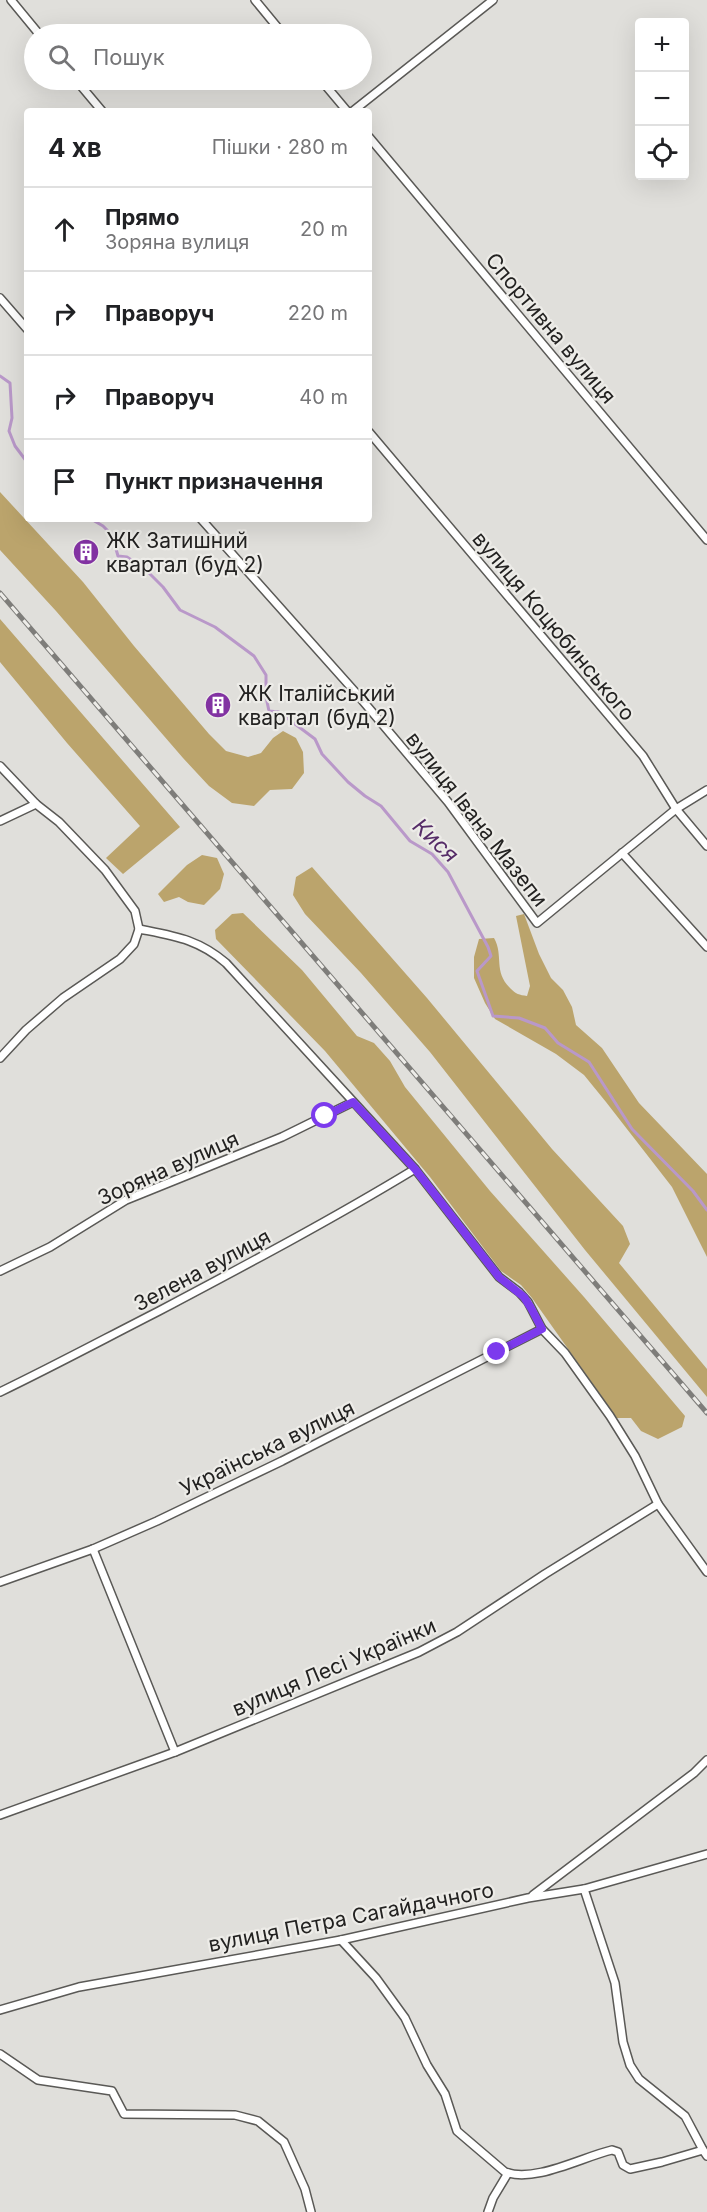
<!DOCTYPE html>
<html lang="uk">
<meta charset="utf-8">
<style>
body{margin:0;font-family:Inter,sans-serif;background:#f2f2f2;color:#202124}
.controls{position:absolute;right:18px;top:18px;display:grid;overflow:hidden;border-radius:6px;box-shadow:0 6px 24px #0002}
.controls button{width:54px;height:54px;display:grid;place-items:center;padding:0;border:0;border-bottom:2px solid #e0e0e0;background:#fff;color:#202124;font:30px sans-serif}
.stop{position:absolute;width:18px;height:18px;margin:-14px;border:4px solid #7c3aed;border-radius:50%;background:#fff}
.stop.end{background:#7c3aed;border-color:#fff;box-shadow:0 2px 6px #0008}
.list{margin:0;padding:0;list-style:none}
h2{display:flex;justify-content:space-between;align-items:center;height:78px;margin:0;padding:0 24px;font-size:26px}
h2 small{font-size:20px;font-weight:400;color:#757577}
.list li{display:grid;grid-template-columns:39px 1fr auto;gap:18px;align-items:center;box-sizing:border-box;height:84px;padding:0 24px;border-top:2px solid #e0e0e0}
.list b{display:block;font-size:22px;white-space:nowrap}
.list p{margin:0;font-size:20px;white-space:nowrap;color:#757577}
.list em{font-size:20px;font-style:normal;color:#757577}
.icon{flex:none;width:33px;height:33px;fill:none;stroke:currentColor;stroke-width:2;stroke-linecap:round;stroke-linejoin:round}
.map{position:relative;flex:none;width:707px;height:2212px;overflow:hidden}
.search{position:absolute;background:#fff;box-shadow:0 6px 24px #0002;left:24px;top:24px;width:348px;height:66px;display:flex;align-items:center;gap:15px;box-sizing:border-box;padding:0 21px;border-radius:33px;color:#757577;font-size:22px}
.panel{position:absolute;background:#fff;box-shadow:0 6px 24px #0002;left:24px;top:108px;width:348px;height:414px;border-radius:6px}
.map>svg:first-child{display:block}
.forest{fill:#bba46c}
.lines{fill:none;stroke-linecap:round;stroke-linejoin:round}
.stream{stroke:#b998c9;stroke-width:3}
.street-casing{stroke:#5a5956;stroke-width:10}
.street{stroke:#fff;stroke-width:7}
.rail-casing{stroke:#7e7d7a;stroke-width:5}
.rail{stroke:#edece8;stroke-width:3;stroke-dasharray:9;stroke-linecap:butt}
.route{stroke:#7c3aed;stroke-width:8}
.labels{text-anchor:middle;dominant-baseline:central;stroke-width:4.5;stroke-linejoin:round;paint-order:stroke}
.street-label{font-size:21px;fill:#232221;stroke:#edece8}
.poi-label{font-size:21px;fill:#232221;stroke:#edece8;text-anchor:start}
.water-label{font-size:22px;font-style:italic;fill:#562c68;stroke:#edece8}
</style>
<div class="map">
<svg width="707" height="2212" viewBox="0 0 707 2212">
<rect width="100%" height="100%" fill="#e0dfdb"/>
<g class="forest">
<path d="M 0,492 L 83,582 L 134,646 L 209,734 L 226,751 L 248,757 L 261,753 L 273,738 L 283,731 L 296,738 L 303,752 L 304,773 L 292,789 L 270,790 L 254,806 L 232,803 L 209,786 L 183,758 L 56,611 L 0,550 Z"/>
<path d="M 0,619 L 180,827 L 123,874 L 106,858 L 140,826 L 67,743 L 0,662 Z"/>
<path d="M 202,855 L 217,858 L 224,874 L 220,889 L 204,905 L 188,902 L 179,897 L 164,902 L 158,894 L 187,865 Z"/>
<path d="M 312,867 L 427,998 L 552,1149 L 623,1226 L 630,1244 L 619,1263 L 707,1369 L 707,1397 L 585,1250 L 430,1052 L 361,973 L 305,914 L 293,895 L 296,877 Z"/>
<path d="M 243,913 L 302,970 L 357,1036 L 374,1043 L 390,1061 L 405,1087 L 490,1191 L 584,1297 L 685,1416 L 682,1427 L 658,1439 L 641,1431 L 631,1418 L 617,1418 L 532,1298 L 521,1285 L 501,1271 L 430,1177 L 325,1051 L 216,939 L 215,930 L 232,914 Z"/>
<path d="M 524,914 L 539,954 L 551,978 L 563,990 L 572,1007 L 576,1025 L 602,1048 L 639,1103 L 707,1174 L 707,1257 L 672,1187 L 606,1102 L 584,1075 L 556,1054 L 495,1019 L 485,1003 L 474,978 L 474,957 L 479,939 L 494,938 C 504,956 493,971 510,988 C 516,994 519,995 527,996 L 530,986 L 516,916 Z"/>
</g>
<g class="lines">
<g class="stream">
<path d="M 0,376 L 10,383 L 12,418 L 9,431 L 15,446 L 27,462"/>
<path d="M 91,519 L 103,526 L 112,535 L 118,556 L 127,557 L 146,570 L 163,587 L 180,610 L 215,627 L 254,656 L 266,675 L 266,697 L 269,711 L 279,712 L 315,739 L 322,754 L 348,782 L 365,796 L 381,806 L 410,841 L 432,854 L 448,872 L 488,947 L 491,956 L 477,971 L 493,1016 L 519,1018 L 545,1028 L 558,1043 L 589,1062 L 632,1129 L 693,1191 L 707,1210"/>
</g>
<defs>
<g id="street">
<path d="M 11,0 L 39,34"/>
<path d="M 255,0 L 283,34"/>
<path d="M 76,80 L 102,111"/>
<path d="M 321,80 L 347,111"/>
<path d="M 353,111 L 493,0"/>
<path d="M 369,137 L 707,540"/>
<path d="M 0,298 L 27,329"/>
<path d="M 369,432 L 643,756 L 676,809 L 707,846"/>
<path d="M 201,519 L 357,694 L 448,802 L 537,923 L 676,809 L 707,790"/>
<path d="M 0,766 L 36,804 L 59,822 L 105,870 L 135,911 L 139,929 L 134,944 L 120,959 L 63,998 L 26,1030 L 0,1058"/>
<path d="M 0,821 L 36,804"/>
<path d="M 622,853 L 707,947"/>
<path d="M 139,929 C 174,936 198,939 226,963 L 415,1169 L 499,1277 L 519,1292 L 528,1302 L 542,1329 L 565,1353 L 610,1416 L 635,1456 L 658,1504 L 707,1572"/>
<path d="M 0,1271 L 50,1247 L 126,1200 L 282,1137 L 353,1102"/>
<path d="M 0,1392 C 54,1366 106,1338 159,1311 C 246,1265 331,1220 415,1169"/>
<path d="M 93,1549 L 175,1752"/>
<path d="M 0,1582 L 93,1549 L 157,1521 L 282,1461 L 542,1329"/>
<path d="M 0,1815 L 175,1752 L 419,1652 L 457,1632 L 545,1574 L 658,1504"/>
<path d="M 584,1889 L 615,1983 L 623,2042 L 630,2065 L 639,2079 L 685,2116 L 703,2150"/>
<path d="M 533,1895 L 694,1773 L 707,1760"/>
<path d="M 341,1940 L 376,1978 L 405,2018 L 427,2065 L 445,2094 L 457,2131 L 505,2172 C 535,2183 582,2157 612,2150 L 618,2152 L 623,2165 L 630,2169 L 662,2162 L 703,2150 L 707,2156"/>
<path d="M 0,2010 L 79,1987 L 341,1940 L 528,1898 L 584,1889 L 707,1854"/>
<path d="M 0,2054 L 38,2080 L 112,2091 L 124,2114 L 235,2115 L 258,2121 L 284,2142 L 305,2189 L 311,2212"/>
<path d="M 488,2212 L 493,2198 L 508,2173"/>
</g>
</defs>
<use href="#street" class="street-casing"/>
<use href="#street" class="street"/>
<defs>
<path id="rail" d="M 0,593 L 707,1413"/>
</defs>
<use href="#rail" class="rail-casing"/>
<use href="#rail" class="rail"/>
</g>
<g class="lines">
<path class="route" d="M 325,1116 L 353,1102 L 415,1169 L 499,1277 L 524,1297 L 531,1308 L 542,1329 L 497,1352"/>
</g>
<defs>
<symbol id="building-disc" viewBox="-11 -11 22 22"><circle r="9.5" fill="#8232a2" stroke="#edece8"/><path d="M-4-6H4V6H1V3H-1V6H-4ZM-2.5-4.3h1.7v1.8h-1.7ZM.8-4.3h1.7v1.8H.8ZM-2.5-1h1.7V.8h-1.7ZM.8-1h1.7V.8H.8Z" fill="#fff"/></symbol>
</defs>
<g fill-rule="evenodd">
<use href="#building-disc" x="71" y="537" width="30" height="30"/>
<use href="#building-disc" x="203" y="690" width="30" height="30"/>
</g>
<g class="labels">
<g class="street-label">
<text transform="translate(551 328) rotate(50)">Спортивна вулиця</text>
<text transform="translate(554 626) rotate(50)">вулиця Коцюбинського</text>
<text transform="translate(477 819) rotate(52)">вулиця Івана Мазепи</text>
<text transform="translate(168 1168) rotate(-24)">Зоряна вулиця</text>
<text transform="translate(202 1270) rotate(-28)">Зелена вулиця</text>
<text transform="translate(267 1448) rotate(-26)">Українська вулиця</text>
<text transform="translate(334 1667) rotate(-23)">вулиця Лесі Українки</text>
<text transform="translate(351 1917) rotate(-11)">вулиця Петра Сагайдачного</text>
</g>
<g class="poi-label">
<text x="106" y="540">ЖК Затишний<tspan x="106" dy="24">квартал (буд 2)</tspan></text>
<text x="238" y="693">ЖК Італійський<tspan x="238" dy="24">квартал (буд 2)</tspan></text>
</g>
<g class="water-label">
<text transform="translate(436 840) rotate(43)">Кися</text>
</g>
</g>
</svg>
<div class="controls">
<button>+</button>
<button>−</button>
<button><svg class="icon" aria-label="locate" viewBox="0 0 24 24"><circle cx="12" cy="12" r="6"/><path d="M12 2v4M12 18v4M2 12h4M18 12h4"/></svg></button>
</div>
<div class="stop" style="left:325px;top:1116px"></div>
<div class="stop end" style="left:497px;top:1352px"></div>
<div class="search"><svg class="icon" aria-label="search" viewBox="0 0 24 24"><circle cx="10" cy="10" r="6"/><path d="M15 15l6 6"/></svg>Пошук</div>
<section class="panel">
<h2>4 хв<small>Пішки · 280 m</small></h2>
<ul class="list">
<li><svg class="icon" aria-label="ahead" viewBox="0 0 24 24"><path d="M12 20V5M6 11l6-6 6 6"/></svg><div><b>Прямо</b><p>Зоряна вулиця</p></div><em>20 m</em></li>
<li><svg class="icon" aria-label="right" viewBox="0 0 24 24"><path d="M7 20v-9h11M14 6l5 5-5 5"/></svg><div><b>Праворуч</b></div><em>220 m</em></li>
<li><svg class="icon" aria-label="right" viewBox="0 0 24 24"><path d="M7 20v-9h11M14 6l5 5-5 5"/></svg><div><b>Праворуч</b></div><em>40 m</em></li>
<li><svg class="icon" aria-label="arrive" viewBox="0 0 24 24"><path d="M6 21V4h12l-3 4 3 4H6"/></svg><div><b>Пункт призначення</b></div></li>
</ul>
</section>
</div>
